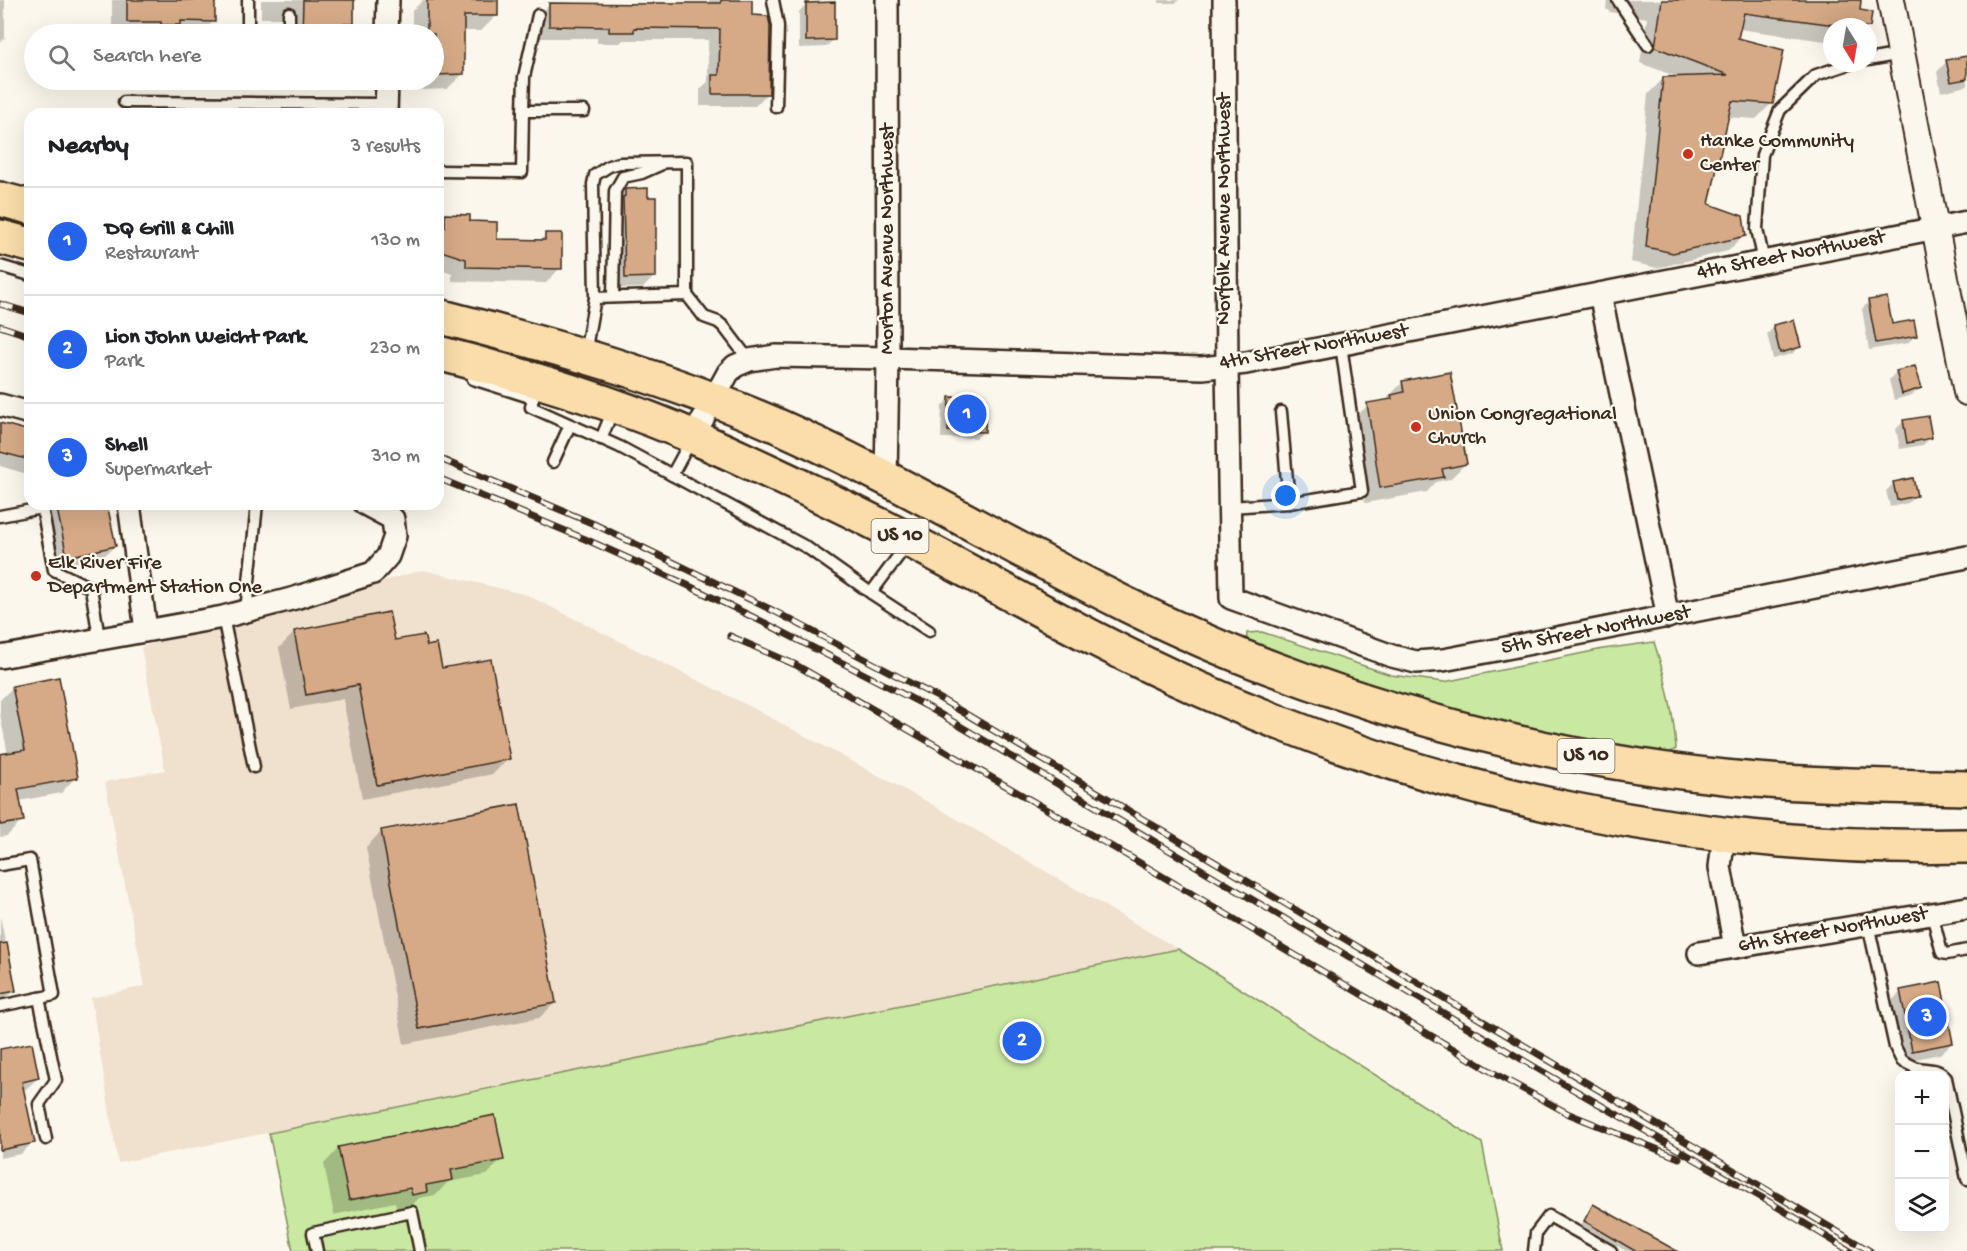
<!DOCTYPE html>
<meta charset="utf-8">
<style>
body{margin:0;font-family:"Gochi Hand",sans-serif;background:#f6f6f6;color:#202124}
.controls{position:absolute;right:18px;bottom:18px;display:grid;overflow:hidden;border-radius:12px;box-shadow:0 6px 24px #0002}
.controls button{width:54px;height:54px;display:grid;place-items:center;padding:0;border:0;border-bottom:2px solid #e0e0e0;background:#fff;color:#202124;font:30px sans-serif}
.compass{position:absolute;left:1823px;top:18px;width:54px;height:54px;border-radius:50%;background:#fff;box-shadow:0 6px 24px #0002;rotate:169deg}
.you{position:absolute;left:1286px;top:496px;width:21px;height:21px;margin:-15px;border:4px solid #fff;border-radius:50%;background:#1a73e8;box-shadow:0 0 0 9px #1a73e833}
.badge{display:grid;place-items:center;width:39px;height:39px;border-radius:50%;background:#2563eb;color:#fff;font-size:20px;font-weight:700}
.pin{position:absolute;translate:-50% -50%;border:3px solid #fff;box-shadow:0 2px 6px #0006}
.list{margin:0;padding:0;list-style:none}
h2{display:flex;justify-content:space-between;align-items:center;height:78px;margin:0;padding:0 24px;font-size:26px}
h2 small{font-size:20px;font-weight:400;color:#757577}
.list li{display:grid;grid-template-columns:39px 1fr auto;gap:18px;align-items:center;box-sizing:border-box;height:108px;padding:0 24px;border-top:2px solid #e0e0e0}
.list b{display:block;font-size:22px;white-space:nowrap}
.list p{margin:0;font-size:20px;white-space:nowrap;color:#757577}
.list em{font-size:20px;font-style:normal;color:#757577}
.icon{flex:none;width:33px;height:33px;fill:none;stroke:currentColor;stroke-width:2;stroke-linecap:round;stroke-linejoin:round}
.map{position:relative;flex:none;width:1967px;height:1251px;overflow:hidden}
.search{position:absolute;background:#fff;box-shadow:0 6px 24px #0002;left:24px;top:24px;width:420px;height:66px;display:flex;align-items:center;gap:15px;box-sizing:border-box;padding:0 21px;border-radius:33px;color:#757577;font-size:22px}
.panel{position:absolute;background:#fff;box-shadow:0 6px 24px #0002;left:24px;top:108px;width:420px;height:402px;border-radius:18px}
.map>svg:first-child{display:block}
.built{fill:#f0e0ce}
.green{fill:#c9e9a2;stroke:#828a60;stroke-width:1.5}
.shadow{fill:#0003}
.building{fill:#d6aa87;stroke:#3b2a1e;stroke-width:1.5}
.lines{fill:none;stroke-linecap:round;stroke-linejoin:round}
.service-casing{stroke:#3b2a1e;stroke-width:15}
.minor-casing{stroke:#3b2a1e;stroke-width:26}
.tertiary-casing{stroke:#3b2a1e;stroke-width:30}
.trunk-casing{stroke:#3b2a1e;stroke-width:38}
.service{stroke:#fbf7ec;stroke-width:10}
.minor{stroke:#fbf7ec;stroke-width:21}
.tertiary{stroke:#fbf7ec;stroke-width:26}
.trunk{stroke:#faddab;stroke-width:33}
.rail-casing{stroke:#3b2a1e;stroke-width:7}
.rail{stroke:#fbf7ec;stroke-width:4.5;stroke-dasharray:14;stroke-linecap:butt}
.poi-dot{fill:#c8321e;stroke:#fbf7ec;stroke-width:2}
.labels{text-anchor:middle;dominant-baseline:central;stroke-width:4.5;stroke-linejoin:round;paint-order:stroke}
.shield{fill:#fbf7ec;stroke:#75685c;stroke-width:1.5}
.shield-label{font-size:20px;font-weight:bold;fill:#3b2a1e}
.poi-label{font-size:21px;fill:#3b2a1e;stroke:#fbf7ec;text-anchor:start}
.street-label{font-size:21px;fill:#3b2a1e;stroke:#fbf7ec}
</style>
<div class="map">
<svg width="1967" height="1251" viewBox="0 0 1967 1251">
<rect width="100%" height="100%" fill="#fbf7ec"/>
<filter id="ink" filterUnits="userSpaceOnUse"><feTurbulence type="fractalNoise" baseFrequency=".0167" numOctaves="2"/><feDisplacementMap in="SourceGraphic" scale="12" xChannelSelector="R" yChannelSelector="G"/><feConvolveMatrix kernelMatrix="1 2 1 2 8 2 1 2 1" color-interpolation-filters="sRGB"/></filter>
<g filter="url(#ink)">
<path class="built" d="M 423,570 L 527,595 L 751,707 L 933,805 L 1178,949 L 118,1163 L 91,998 L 145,986 L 105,782 L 165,770 L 141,647 Z"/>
<g class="green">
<path d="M 1262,632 L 1391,675 L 1444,682 L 1603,649 L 1654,642 C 1665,676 1674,713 1676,749 L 1662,757 L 1440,712 L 1246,644 L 1247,633 Z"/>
<path d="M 1178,949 L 1482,1143 L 1503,1251 L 293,1251 L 269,1133 Z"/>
</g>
<g class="shadow">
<path d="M 0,0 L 5,0 L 5,38 L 0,43 Z"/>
<path d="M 112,0 L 214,0 L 214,21 L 200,34 L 112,34 Z"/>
<path d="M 261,0 L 353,0 L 352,23 L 343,32 L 343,34 L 288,34 L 288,18 L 261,18 Z"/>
<path d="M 423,0 L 496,0 L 496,16 L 481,31 L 462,31 L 463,74 L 447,89 L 423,90 L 423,80 L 434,80 L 434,34 L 412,34 L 412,11 Z"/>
<path d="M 709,0 L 751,0 L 751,17 L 767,94 L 755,106 L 700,106 L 700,89 L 708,82 L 708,40 L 623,40 L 620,43 L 597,43 L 597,38 L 537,38 L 538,16 L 550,4 L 709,5 Z"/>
<path d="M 1159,0 L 1179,0 L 1176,3 L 1159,3 Z"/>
<path d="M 1607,0 L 1860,0 L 1858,11 L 1870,13 L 1868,29 L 1868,27 L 1832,27 L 1832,42 L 1739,29 L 1737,39 L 1771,104 L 1756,119 L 1727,117 L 1707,205 L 1744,236 L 1728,251 L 1657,268 L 1631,262 L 1648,94 L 1663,79 L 1680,78 L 1640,63 L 1647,18 L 1610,12 L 1606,9 Z"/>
<path d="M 806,4 L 833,40 L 826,47 L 799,48 L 799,12 Z"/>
<path d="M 1967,57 L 1967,86 L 1941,92 L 1937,72 L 1947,61 Z"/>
<path d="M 626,190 L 654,277 L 643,288 L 614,288 L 614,202 Z"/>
<path d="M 445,216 L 469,223 L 495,240 L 539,241 L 546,235 L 560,268 L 546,283 L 452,281 L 452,273 L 438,269 L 438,223 Z"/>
<path d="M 1869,301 L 1891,326 L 1915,335 L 1908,343 L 1869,350 L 1862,309 Z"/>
<path d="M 1774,327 L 1799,347 L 1792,354 L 1773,359 L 1767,334 Z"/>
<path d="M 1896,372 L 1920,388 L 1912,395 L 1894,400 L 1889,380 Z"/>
<path d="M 1403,382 L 1465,464 L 1450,479 L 1436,482 L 1427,492 L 1365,503 L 1352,420 L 1368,405 L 1388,400 L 1388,397 Z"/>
<path d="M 949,399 L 984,431 L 976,438 L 941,438 L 942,406 Z"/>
<path d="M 1903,422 L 1930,438 L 1923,445 L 1900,449 L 1896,429 Z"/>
<path d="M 0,424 L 30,433 L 30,475 L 0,466 Z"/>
<path d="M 1912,479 L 1915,495 L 1908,503 L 1890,507 L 1886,491 L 1893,484 Z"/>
<path d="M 46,504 L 106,504 L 115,546 L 103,557 L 55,567 L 43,507 Z"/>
<path d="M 295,632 L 426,648 L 509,758 L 493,774 L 362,799 L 343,699 L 291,709 L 279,648 Z"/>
<path d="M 13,687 L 76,777 L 61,793 L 19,801 L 22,821 L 7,836 L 0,837 L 0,756 L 8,755 L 0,714 L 0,700 Z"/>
<path d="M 382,831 L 555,1003 L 539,1018 L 404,1044 L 366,847 Z"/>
<path d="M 0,916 L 15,990 L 0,1005 Z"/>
<path d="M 1901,992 L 1952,1043 L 1940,1054 L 1901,1062 L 1889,1003 Z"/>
<path d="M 0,1051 L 38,1078 L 26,1089 L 22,1090 L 33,1142 L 21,1154 L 0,1158 Z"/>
<path d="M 339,1148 L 502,1159 L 487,1175 L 448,1182 L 436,1195 L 419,1198 L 410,1207 L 397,1210 L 395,1202 L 334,1215 L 324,1164 Z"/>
<path d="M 1593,1206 L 1674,1251 L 1626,1251 L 1581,1225 Z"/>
</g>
<g class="building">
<path d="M 127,0 L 215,0 L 215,22 L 181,21 L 181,25 L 161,25 L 161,22 L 127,22 Z"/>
<path d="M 303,0 L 354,0 L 354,24 L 344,24 L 344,34 L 302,34 Z"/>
<path d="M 427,0 L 498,0 L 498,16 L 464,16 L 464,74 L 437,75 L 437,58 L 434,58 L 434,34 L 427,34 Z"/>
<path d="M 721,0 L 752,0 L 752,15 L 768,16 L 770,25 L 769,94 L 712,94 L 712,75 L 719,75 L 720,29 L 634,28 L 634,32 L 609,32 L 609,27 L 549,26 L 549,3 L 653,4 L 653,3 L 721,3 Z"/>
<path d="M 1662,0 L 1861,0 L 1860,10 L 1872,12 L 1870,27 L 1850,27 L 1744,13 L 1738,38 L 1784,50 L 1773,104 L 1732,101 L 1709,204 L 1743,216 L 1746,236 L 1673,253 L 1646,247 L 1663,77 L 1728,75 L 1655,47 Z"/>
<path d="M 835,2 L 835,40 L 806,41 L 806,3 Z"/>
<path d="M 1967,56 L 1967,79 L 1951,82 L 1946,60 Z"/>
<path d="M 648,188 L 648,197 L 656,197 L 656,277 L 625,278 L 623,197 L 625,196 L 625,189 Z"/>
<path d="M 445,214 L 470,215 L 470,221 L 497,222 L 497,239 L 545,240 L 545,233 L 562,233 L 562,269 L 466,267 L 466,259 L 438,250 L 438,227 L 445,227 Z"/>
<path d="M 1887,297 L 1892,324 L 1914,320 L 1917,336 L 1876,343 L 1868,300 Z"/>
<path d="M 1794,320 L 1801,347 L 1780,353 L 1773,325 Z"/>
<path d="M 1915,366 L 1922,388 L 1902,394 L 1896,371 Z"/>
<path d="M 1450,372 L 1467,464 L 1442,469 L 1444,477 L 1380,488 L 1367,403 L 1392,399 L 1391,395 L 1404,392 L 1402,381 Z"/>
<path d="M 949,397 L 986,398 L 985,432 L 948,431 Z"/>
<path d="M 1928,416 L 1932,438 L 1907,443 L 1903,420 Z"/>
<path d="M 0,423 L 30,431 L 30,460 L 0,452 Z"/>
<path d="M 1913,478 L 1917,496 L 1897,500 L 1893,482 Z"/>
<path d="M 56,504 L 107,504 L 116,546 L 67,557 Z"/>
<path d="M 389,612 L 395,640 L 424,635 L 427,646 L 437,644 L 442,668 L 491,659 L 510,759 L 377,785 L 358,685 L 306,695 L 294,631 Z"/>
<path d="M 59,677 L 78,778 L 18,789 L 24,821 L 0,825 L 0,754 L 25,750 L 12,686 Z"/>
<path d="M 519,804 L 556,1003 L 419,1029 L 381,830 Z"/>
<path d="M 7,943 L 16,991 L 0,994 L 0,944 Z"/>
<path d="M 1941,982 L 1953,1043 L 1912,1051 L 1900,990 Z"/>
<path d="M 32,1043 L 39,1078 L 22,1082 L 35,1143 L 0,1150 L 0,1049 Z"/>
<path d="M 495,1115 L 504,1160 L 451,1170 L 453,1180 L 426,1185 L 427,1192 L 412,1195 L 410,1188 L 349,1200 L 338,1147 Z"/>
<path d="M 1593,1204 L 1677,1251 L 1635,1251 L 1584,1221 Z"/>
</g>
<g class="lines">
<defs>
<g id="service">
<path d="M 773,0 L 778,26 L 776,107"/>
<path d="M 1618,0 L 1648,45"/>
<path d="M 289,13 L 289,34"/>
<path d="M 538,15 L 524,77 L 523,111 L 584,111"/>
<path d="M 248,34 L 248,0"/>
<path d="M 1868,60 L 1901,54"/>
<path d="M 124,102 L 386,104"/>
<path d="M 438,171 L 522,172 L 523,111"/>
<path d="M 1764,262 L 1757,229 L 1762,155 L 1780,110 L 1816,75 L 1852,63"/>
<path d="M 0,266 L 30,275"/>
<path d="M 613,297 L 615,191 L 623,177 L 642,173 L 660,165"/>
<path d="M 595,298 L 593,184 L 595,175 L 609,166 L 620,163 L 687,162 L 687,295"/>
<path d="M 585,353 L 595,298 L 687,295 L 704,317 L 718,322 L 724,327 L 749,360"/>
<path d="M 473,379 L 533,398"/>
<path d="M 536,385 L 531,407 L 620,447 L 806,547 L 871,593 L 908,543"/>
<path d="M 1281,412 L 1289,503"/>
<path d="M 601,439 L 613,410"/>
<path d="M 553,462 L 570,425"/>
<path d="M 672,475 L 691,440"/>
<path d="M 1230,507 L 1289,503 L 1362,491 L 1341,345"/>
<path d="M 0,516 L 42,508 L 54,570 L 91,588 L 99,638"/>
<path d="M 871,593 L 929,631"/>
<path d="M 246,611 L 257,504"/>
<path d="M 223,617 L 254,767"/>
<path d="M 0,865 L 30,860 L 54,995 L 0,1006"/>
<path d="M 1932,914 L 1942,953 L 1947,954 L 1967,950"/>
<path d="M 1868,924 L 1895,1047 L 1902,1061 C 1907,1063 1912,1066 1917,1068 C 1928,1070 1939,1068 1946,1078 L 1967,1179"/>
<path d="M 39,998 L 56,1080 L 39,1104 L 46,1139"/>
<path d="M 317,1251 L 313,1233 L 412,1212 L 420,1251"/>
<path d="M 1534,1251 L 1536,1233 L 1549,1216 L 1611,1251"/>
</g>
<g id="minor">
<path d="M 1224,0 L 1227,366 L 1231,598 L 1392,656 L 1416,662 L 1443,660 L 1496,650 L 1967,557"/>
<path d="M 387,34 L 388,0"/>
<path d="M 386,114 L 387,80"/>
<path d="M 1600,294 L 1668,617"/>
<path d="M 0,405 L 30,413"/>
<path d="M 693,437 L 728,373 L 735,366 L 749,360 L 776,356 L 888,358 L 1202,368 L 1246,363 L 1967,222"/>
<path d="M 886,479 L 888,358 L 887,0"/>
<path d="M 129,504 L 146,630"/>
<path d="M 0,657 L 223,617 L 295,598 L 373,573 L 388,556 L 395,536 L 393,519 L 365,504"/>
<path d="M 1724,834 L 1720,867 L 1735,947"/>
<path d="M 1699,953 L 1967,908"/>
</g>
<path id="tertiary" d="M 1891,0 L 1967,392"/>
<g id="trunk">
<path d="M 0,199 L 30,207"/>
<path d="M 0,237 L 30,245"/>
<path d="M 438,316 C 562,348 684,382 800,436 C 960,510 1108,608 1274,669 C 1428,727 1592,766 1756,780 C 1826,786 1896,786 1967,788"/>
<path d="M 438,353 C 523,375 614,402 694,437 C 766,469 837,503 907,539 C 1004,589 1098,644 1197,688 C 1437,796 1704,852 1967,846"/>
</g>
</defs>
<use href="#service" class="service-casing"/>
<use href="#minor" class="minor-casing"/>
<use href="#tertiary" class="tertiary-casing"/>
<use href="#trunk" class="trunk-casing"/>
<use href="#service" class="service"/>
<use href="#minor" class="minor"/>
<use href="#tertiary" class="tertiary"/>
<use href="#trunk" class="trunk"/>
<defs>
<g id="rail">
<path d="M 0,304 L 30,313"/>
<path d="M 0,326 L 30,336"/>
<path d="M 438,458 L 594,524 L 683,567 L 774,611 L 939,698 L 1870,1251"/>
<path d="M 438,478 L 585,539 L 683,583 L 767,624 L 928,707 L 1538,1069 L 1771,1203 L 1850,1251"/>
<path d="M 730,636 L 796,665 L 1135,860 L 1499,1076 L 1569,1114 L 1679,1158"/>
</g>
</defs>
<use href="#rail" class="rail-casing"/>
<use href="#rail" class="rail"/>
</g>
</g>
<g class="poi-dot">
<circle cx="1688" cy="154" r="6"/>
<circle cx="1416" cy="427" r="6"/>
<circle cx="36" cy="576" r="6"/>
</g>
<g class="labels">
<g class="shield">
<rect x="871.5" y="519" width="57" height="34" rx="4.5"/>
<rect x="1557.5" y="739" width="57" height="34" rx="4.5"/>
</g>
<g class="shield-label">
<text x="900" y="536">US 10</text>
<text x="1586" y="756">US 10</text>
</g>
<g class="poi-label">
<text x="1700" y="142">Hanke Community<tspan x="1700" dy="24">Center</tspan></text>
<text x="1428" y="415">Union Congregational<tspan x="1428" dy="24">Church</tspan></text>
<text x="48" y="564">Elk River Fire<tspan x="48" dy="24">Department Station One</tspan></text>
</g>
<g class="street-label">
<text transform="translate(1225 209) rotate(-90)">Norfolk Avenue Northwest</text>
<text transform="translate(888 239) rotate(-90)">Morton Avenue Northwest</text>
<text transform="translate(1791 256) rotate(-11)">4th Street Northwest</text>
<text transform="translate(1314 348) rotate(-10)">4th Street Northwest</text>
<text transform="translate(1596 631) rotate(-11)">5th Street Northwest</text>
<text transform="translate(1833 931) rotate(-10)">6th Street Northwest</text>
</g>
</g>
</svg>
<div class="controls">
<button>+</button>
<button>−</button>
<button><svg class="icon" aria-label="layers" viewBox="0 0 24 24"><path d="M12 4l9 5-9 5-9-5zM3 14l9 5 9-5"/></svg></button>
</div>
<svg class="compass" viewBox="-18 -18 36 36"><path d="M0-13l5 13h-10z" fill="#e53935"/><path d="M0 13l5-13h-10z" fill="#757577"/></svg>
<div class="you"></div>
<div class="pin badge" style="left:967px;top:414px">1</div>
<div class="pin badge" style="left:1022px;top:1041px">2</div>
<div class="pin badge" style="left:1927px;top:1017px">3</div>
<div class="search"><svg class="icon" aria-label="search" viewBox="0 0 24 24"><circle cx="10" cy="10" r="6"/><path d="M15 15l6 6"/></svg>Search here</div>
<section class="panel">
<h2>Nearby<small>3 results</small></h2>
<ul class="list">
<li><span class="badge">1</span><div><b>DQ Grill &amp; Chill</b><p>Restaurant</p></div><em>130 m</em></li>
<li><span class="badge">2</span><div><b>Lion John Weicht Park</b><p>Park</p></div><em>230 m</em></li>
<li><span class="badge">3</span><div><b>Shell</b><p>Supermarket</p></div><em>310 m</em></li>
</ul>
</section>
</div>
